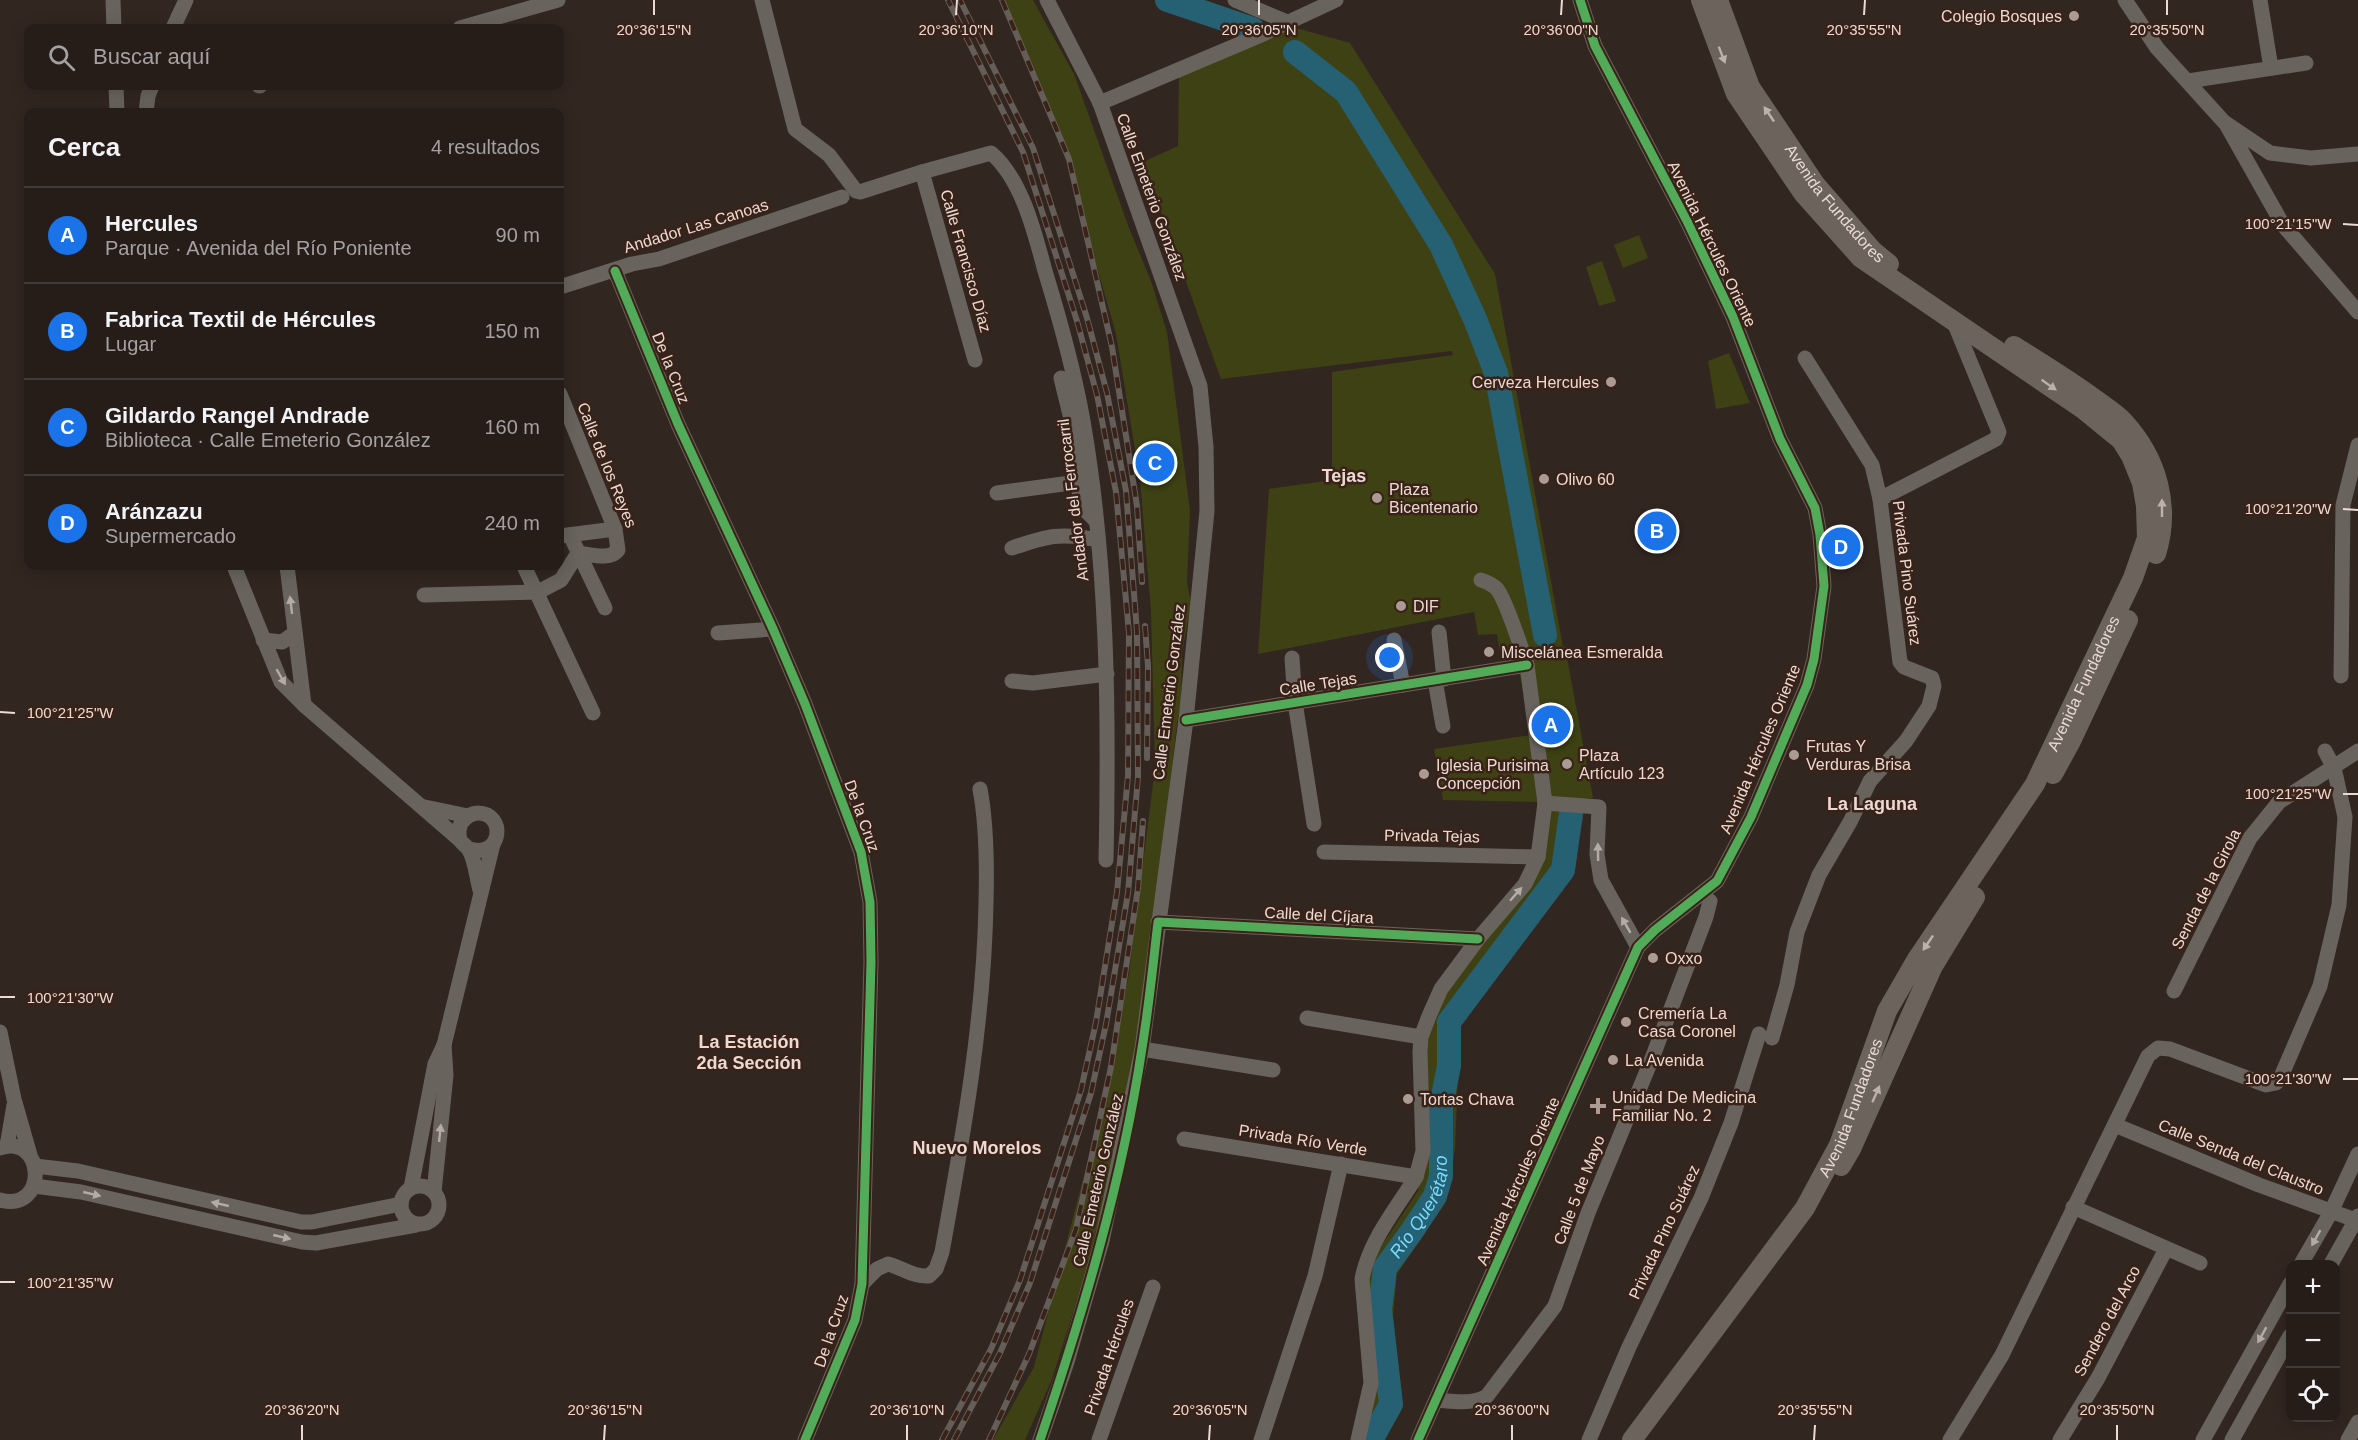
<!DOCTYPE html>
<html lang="es">
<meta charset="utf-8">
<style>
body{margin:0;font-family:Arial,sans-serif;background:#322925;color:#f1f3f6}
.controls{position:absolute;right:18px;bottom:18px;display:grid;overflow:hidden;border-radius:12px;box-shadow:0 3px 15px #0003}
.controls button{width:54px;height:54px;display:grid;place-items:center;padding:0;border:0;border-bottom:2px solid #423a37;background:#261c18;color:#f1f3f6;font:30px sans-serif}
.you{position:absolute;left:1390px;top:658px;width:21px;height:21px;margin:-15px;border:4px solid #fff;border-radius:50%;background:#1a73e8;box-shadow:0 0 0 9px #1a73e833}
.badge{display:grid;place-items:center;width:39px;height:39px;border-radius:50%;background:#1a73e8;color:#fff;font-size:20px;font-weight:700}
.pin{position:absolute;translate:-50% -50%;border:3px solid #fff;box-shadow:0 2px 6px #0006}
.list{margin:0;padding:0;list-style:none}
h2{display:flex;justify-content:space-between;align-items:center;height:78px;margin:0;padding:0 24px;font-size:26px}
h2 small{font-size:20px;font-weight:400;color:#a4a1a2}
.list li{display:grid;grid-template-columns:39px 1fr auto;gap:18px;align-items:center;box-sizing:border-box;height:96px;padding:0 24px;border-top:2px solid #423a37}
.list b{display:block;font-size:22px;white-space:nowrap}
.list p{margin:0;font-size:20px;white-space:nowrap;color:#a4a1a2}
.list em{font-size:20px;font-style:normal;color:#a4a1a2}
.icon{flex:none;width:33px;height:33px;fill:none;stroke:currentColor;stroke-width:2;stroke-linecap:round;stroke-linejoin:round}
.map{position:relative;flex:none;width:2358px;height:1440px;overflow:hidden}
.search{position:absolute;background:#261c18;box-shadow:0 3px 15px #0003;left:24px;top:24px;width:540px;height:66px;display:flex;align-items:center;gap:15px;box-sizing:border-box;padding:0 21px;border-radius:12px;color:#a4a1a2;font-size:22px}
.panel{position:absolute;background:#261c18;box-shadow:0 3px 15px #0003;left:24px;top:108px;width:540px;height:462px;border-radius:12px}
.map>svg:first-child{display:block}
.green{fill:#3e4113}
.lines{fill:none;stroke-linecap:round;stroke-linejoin:round}
.river{stroke:#266173;stroke-width:24}
.minor{stroke:#68645d;stroke-width:15}
.major{stroke:#6c645c;stroke-width:20}
.rail-casing{stroke:#655d57;stroke-width:6}
.rail{stroke:#3a2218;stroke-width:4;stroke-dasharray:11;stroke-linecap:butt}
.cycleway-casing{stroke:#3a2218;stroke-width:13}
.cycleway{stroke:#51ab58;stroke-width:9}
.oneway{fill:#beb1a9}
.oneway2{fill:#b6aba4}
.ticks{fill:none;stroke:#eadad3;stroke-width:2}
.poi-dot{fill:#aa9b94;stroke:#3a2218;stroke-width:2}
.labels{text-anchor:middle;dominant-baseline:central;stroke-width:5;stroke-linejoin:round;paint-order:stroke}
.poi-label{font-size:16px;fill:#eadad3;stroke:#3a2218;text-anchor:start}
.street-label{font-size:16px;fill:#eadad3;stroke:#3a2218}
.neighbourhood-label{font-size:18px;font-weight:bold;fill:#eadad3;stroke:#3a2218}
.water-label{font-size:18px;font-style:italic;fill:#79dcfc;stroke:#3a2218}
.ticks-label{font-size:15px;text-anchor:middle;fill:#eadad3;stroke:#3a2218;stroke-width:5;stroke-linejoin:round;paint-order:stroke}
</style>
<div class="map">
<svg width="2358" height="1440" viewBox="0 0 2358 1440">
<rect width="100%" height="100%" fill="#322620"/>
<g class="green">
<path d="M 1000,0 L 1033,0 L 1074,74 L 1129,228 L 1151,281 L 1167,332 L 1190,511 L 1187,582 L 1191,603 L 1182,653 L 1181,705 L 1177,723 L 1152,950 L 1119,1142 L 1094,1246 L 1052,1379 L 1025,1440 L 993,1440 L 1034,1367 L 1104,1099 L 1129,974 L 1155,768 L 1151,611 L 1140,480 L 1116,334 L 1063,147 L 1018,37 Z"/>
<path d="M 1289,26 L 1350,43 L 1495,274 L 1563,647 L 1565,647 L 1593,798 L 1581,799 L 1583,820 L 1569,873 L 1496,971 L 1460,1024 L 1455,1149 L 1446,1202 L 1397,1274 L 1393,1316 L 1403,1407 L 1385,1440 L 1357,1440 L 1367,1425 L 1366,1290 L 1372,1260 L 1418,1191 L 1429,1028 L 1449,986 L 1536,868 L 1541,802 L 1443,800 L 1434,749 L 1532,735 L 1517,660 L 1501,659 L 1497,634 L 1478,635 L 1474,612 L 1258,654 L 1269,489 L 1332,480 L 1332,372 L 1453,355 L 1452,351 L 1221,379 L 1143,162 L 1178,146 L 1179,75 Z"/>
<path d="M 1639,235 L 1648,258 L 1623,268 L 1614,245 Z"/>
<path d="M 1602,261 L 1616,301 L 1599,306 L 1586,267 Z"/>
<path d="M 1729,353 L 1750,403 L 1716,409 L 1708,361 Z"/>
</g>
<g class="lines">
<g class="river">
<path d="M 1167,0 L 1253,29"/>
<path d="M 1295,52 L 1346,92 L 1441,245 L 1475,319 L 1496,373 L 1545,635"/>
<path id="s1" d="M 1371,1440 L 1391,1404 L 1380,1309 L 1385,1268 L 1412,1231 L 1435,1196 L 1441,1176 L 1441,1106 L 1449,1066 L 1449,1022 L 1563,870 L 1571,813"/>
</g>
<g class="minor">
<path d="M 113,0 L 114,28"/>
<path d="M 762,0 L 795,129 L 829,155 L 856,191 L 860,192 L 922,172 L 991,153 C 1022,179 1035,234 1045,271 C 1060,320 1074,370 1083,421 C 1108,565 1109,714 1106,860"/>
<path d="M 1235,0 L 1287,22"/>
<path d="M 2125,0 L 2157,48 L 2224,122 L 2270,153 L 2311,158 L 2358,154"/>
<path d="M 2260,0 L 2271,68"/>
<path d="M 173,28 L 186,0"/>
<path d="M 460,28 L 558,0"/>
<path d="M 2188,81 L 2306,63"/>
<path d="M 116,86 L 117,112"/>
<path d="M 259,86 L 260,86"/>
<path d="M 1100,103 L 1261,35 L 1336,0"/>
<path d="M 146,112 L 148,96 L 152,86"/>
<path d="M 2226,124 L 2283,225 L 2358,312"/>
<path d="M 922,172 L 975,360"/>
<path d="M 615,271 L 678,424 L 773,629 L 805,704 L 861,852 L 870,902 L 871,962 L 862,1284 L 855,1320 L 805,1440"/>
<path d="M 560,287 L 632,264 L 659,259 L 842,197"/>
<path d="M 1061,378 L 1071,419 L 1080,499 L 1084,509 L 1096,521"/>
<path d="M 997,493 L 1078,482"/>
<path d="M 1880,499 L 1996,439 L 1999,432 L 1953,320"/>
<path d="M 570,535 L 605,608"/>
<path d="M 560,536 L 615,529"/>
<path d="M 1012,548 C 1047,536 1060,532 1098,540"/>
<path d="M 234,566 L 281,682 L 304,705 L 460,840"/>
<path d="M 287,566 L 304,705"/>
<path d="M 524,566 L 593,713"/>
<path d="M 424,595 L 538,592 L 561,580 L 578,553 C 590,554 610,561 618,550 L 615,529 L 560,394"/>
<path d="M 1439,632 L 1444,679"/>
<path d="M 718,633 L 773,629"/>
<path d="M 263,640 L 282,642 L 295,633"/>
<path d="M 1394,640 L 1403,685"/>
<path d="M 1292,658 L 1295,702 L 1314,824"/>
<path d="M 2341,676 L 2343,505 L 2358,445"/>
<path d="M 1435,680 L 1443,726"/>
<path d="M 1012,681 L 1033,683 L 1107,674"/>
<path d="M 1186,720 L 1527,665"/>
<path d="M 1545,803 L 1599,807 L 1597,854 L 1601,880 L 1638,947"/>
<path d="M 425,807 L 468,816"/>
<path d="M 469,849 C 503,859 506,813 478,813 C 472,813 466,817 462,822 C 459,826 458,834 460,840 C 462,844 467,846 469,850 C 475,859 477,880 480,890"/>
<path d="M 1324,852 L 1538,857"/>
<path d="M 1158,922 L 1478,939"/>
<path d="M 2174,991 L 2250,838 L 2279,802 L 2358,751"/>
<path d="M 1307,1018 L 1421,1037"/>
<path d="M 0,1032 L 14,1099 L 30,1155"/>
<path d="M 1772,1038 L 1787,985 L 1797,932 L 1819,875 L 1850,822 L 1870,781 L 1906,741 L 1929,706 L 1934,686 L 1932,678 L 1904,667 L 1900,662 L 1880,499 L 1872,465 L 1805,358"/>
<path d="M 1142,1049 L 1273,1070"/>
<path d="M 2115,1125 L 2259,1185 L 2358,1221"/>
<path d="M 1184,1139 L 1416,1177"/>
<path d="M 7,1146 L 14,1105"/>
<path d="M 0,1148 C 45,1133 49,1213 0,1200"/>
<path d="M 35,1166 L 78,1171 L 301,1222 L 312,1222 L 401,1204"/>
<circle cx="420" cy="1205" r="19"/>
<path d="M 34,1186 L 81,1192 L 302,1242 L 316,1243 L 416,1225"/>
<path d="M 411,1188 L 435,1064 L 444,1045 L 493,844"/>
<path d="M 434,1192 L 446,1075 L 444,1045"/>
<path d="M 2073,1207 L 2200,1263"/>
<path d="M 2301,1264 L 2331,1212 L 2358,1154"/>
<path d="M 2331,1264 L 2358,1216"/>
<path d="M 862,1284 L 877,1269 L 888,1264 C 903,1268 913,1277 929,1276 L 936,1269 L 942,1252 C 963,1136 984,1021 986,903 C 987,865 987,826 980,789"/>
<path d="M 1436,1400 C 1452,1401 1473,1405 1487,1396 L 1555,1306 L 1588,1213 L 1651,1061 L 1706,917 L 1710,901"/>
<path d="M 1040,1440 L 1067,1362 L 1102,1241 L 1142,1049 L 1186,720 L 1207,511 L 1206,447 L 1200,386 L 1100,103 L 1047,0"/>
<path d="M 1099,1440 L 1153,1287"/>
<path d="M 1261,1440 L 1315,1276 L 1341,1164"/>
<path d="M 1358,1440 L 1371,1383 L 1362,1279 C 1369,1241 1396,1209 1416,1177 L 1423,1151 L 1420,1052 L 1421,1037 L 1429,1016 L 1441,989 L 1478,939 L 1525,884 L 1538,857 L 1545,803 L 1527,665 C 1522,650 1506,600 1497,589 C 1492,584 1487,582 1481,580"/>
<path d="M 1418,1440 L 1638,947 L 1655,930 L 1717,881 L 1751,817 L 1807,685 L 1814,659 L 1824,586 L 1820,535 L 1815,508 L 1780,439 L 1733,317 L 1688,223 L 1595,46 L 1580,0"/>
<path d="M 1589,1440 L 1629,1347 L 1701,1198 L 1731,1123 L 1759,1034"/>
<path d="M 1950,1440 L 2002,1355 L 2148,1056 L 2158,1048 L 2170,1049 L 2266,1085 L 2276,1083 L 2280,1079 L 2320,986 L 2339,905 L 2345,817 L 2334,768 L 2325,751"/>
<path d="M 2060,1440 L 2098,1378 L 2166,1249"/>
<path d="M 2203,1440 L 2290,1284"/>
<path d="M 2232,1440 L 2290,1336"/>
<path d="M 2348,1440 L 2358,1422"/>
</g>
<g class="major">
<path id="s2" d="M 1718,0 L 1750,87 L 1815,184 L 1873,251 L 1889,264"/>
<path d="M 2014,346 C 2043,364 2071,381 2099,402 C 2107,408 2117,414 2124,422 C 2157,458 2171,506 2156,554"/>
<path d="M 2053,774 L 2071,741 L 2128,620"/>
<path d="M 1841,1166 L 1851,1149 L 1933,966 L 1975,897"/>
<path id="s3" d="M 1632,1440 L 1805,1208 L 1839,1145 L 1887,1011 L 1917,959 L 2035,784 L 2133,578 L 2147,538 L 2146,506 L 2142,483 L 2131,456 L 2121,440 L 2083,409 L 1861,258 L 1803,193 L 1736,94 L 1701,0"/>
</g>
<defs>
<g id="rail">
<path d="M 1002,0 L 1069,159 L 1112,347 L 1137,506 L 1142,582"/>
<path d="M 1145,626 L 1148,666 L 1147,758"/>
<path d="M 942,1440 L 991,1349 L 1020,1280 L 1081,1090 L 1096,1022 L 1117,892 L 1128,776 L 1129,633 L 1116,492 L 1097,395 L 1077,321 L 1023,152 L 948,0"/>
<path d="M 954,1440 L 1000,1353 L 1030,1283 L 1091,1093 L 1106,1024 L 1128,893 L 1138,777 L 1137,632 L 1126,491 L 1107,393 L 1087,318 L 1033,148 L 960,0"/>
<path d="M 989,1440 L 1029,1354 L 1076,1229 L 1111,1067 L 1138,888 L 1143,821"/>
</g>
</defs>
<use href="#rail" class="rail-casing"/>
<use href="#rail" class="rail"/>
<defs>
<g id="cycleway">
<path d="M 615,271 L 678,424 L 773,629 L 805,704 L 861,852 L 870,902 L 871,962 L 862,1284 L 855,1320 L 805,1440"/>
<path d="M 1186,720 L 1527,665"/>
<path d="M 1040,1440 C 1083,1313 1122,1182 1142,1048 C 1149,1006 1153,964 1158,922 L 1478,939"/>
<path d="M 1418,1440 L 1638,947 L 1655,930 L 1717,881 L 1751,817 L 1807,685 L 1814,659 L 1824,586 L 1820,535 L 1815,508 L 1780,439 L 1733,317 L 1688,223 L 1595,46 L 1580,0"/>
</g>
</defs>
<use href="#cycleway" class="cycleway-casing"/>
<use href="#cycleway" class="cycleway"/>
</g>
<defs><path id="oneway-solid" d="M-6-.8H1V-3.2L6.5 0L1 3.2V.8H-6Z" transform="scale(1.5)"/></defs>
<g class="oneway">
<use href="#oneway-solid" transform="translate(1722 55) rotate(69)"/>
<use href="#oneway-solid" transform="translate(1769 114) rotate(-124)"/>
<use href="#oneway-solid" transform="translate(2049 385) rotate(35)"/>
<use href="#oneway-solid" transform="translate(2162 508) rotate(-90)"/>
<use href="#oneway-solid" transform="translate(1928 943) rotate(124)"/>
<use href="#oneway-solid" transform="translate(1876 1094) rotate(-66)"/>
</g>
<g class="oneway2">
<use href="#oneway-solid" transform="translate(291 605) rotate(-97)"/>
<use href="#oneway-solid" transform="translate(281 677) rotate(60)"/>
<use href="#oneway-solid" transform="translate(1598 852) rotate(-91)"/>
<use href="#oneway-solid" transform="translate(1516 894) rotate(-49)"/>
<use href="#oneway-solid" transform="translate(1626 925) rotate(-120)"/>
<use href="#oneway-solid" transform="translate(440 1133) rotate(-84)"/>
<use href="#oneway-solid" transform="translate(92 1194) rotate(13)"/>
<use href="#oneway-solid" transform="translate(220 1204) rotate(-167)"/>
<use href="#oneway-solid" transform="translate(282 1237) rotate(13)"/>
<use href="#oneway-solid" transform="translate(2316 1238) rotate(119)"/>
<use href="#oneway-solid" transform="translate(2262 1335) rotate(119)"/>
</g>
<path class="ticks" d="M 654,15 L 654,0M 956,15 L 957,0M 1259,15 L 1259,0M 1561,15 L 1562,0M 1864,15 L 1865,0M 2167,15 L 2167,0M 2343,224 L 2358,225M 2343,509 L 2358,510M 0,712 L 15,713M 2343,794 L 2358,794M 0,997 L 15,997M 2343,1079 L 2358,1079M 0,1282 L 15,1282M 302,1440 L 302,1425M 604,1440 L 605,1425M 907,1440 L 907,1425M 1209,1440 L 1210,1425M 1512,1440 L 1512,1425M 1814,1440 L 1815,1425M 2117,1440 L 2117,1425"/>
<g class="poi-dot">
<circle cx="2074" cy="16" r="6"/>
<circle cx="1611" cy="382" r="6"/>
<circle cx="1544" cy="479" r="6"/>
<circle cx="1377" cy="498" r="6"/>
<circle cx="1401" cy="606" r="6"/>
<circle cx="1489" cy="652" r="6"/>
<circle cx="1794" cy="755" r="6"/>
<circle cx="1567" cy="764" r="6"/>
<circle cx="1424" cy="774" r="6"/>
<circle cx="1653" cy="958" r="6"/>
<circle cx="1626" cy="1022" r="6"/>
<circle cx="1613" cy="1060" r="6"/>
<circle cx="1408" cy="1099" r="6"/>
<path d="M1595 1097h6v6h6v6h-6v6h-6v-6h-6v-6h6z"/>
</g>
<g class="labels">
<g class="poi-label">
<text x="2062" y="16" text-anchor="end">Colegio Bosques</text>
<text x="1599" y="382" text-anchor="end">Cerveza Hercules</text>
<text x="1556" y="479">Olivo 60</text>
<text x="1389" y="489">Plaza<tspan x="1389" dy="18">Bicentenario</tspan></text>
<text x="1413" y="606">DIF</text>
<text x="1501" y="652">Miscelánea Esmeralda</text>
<text x="1806" y="746">Frutas Y<tspan x="1806" dy="18">Verduras Brisa</tspan></text>
<text x="1579" y="755">Plaza<tspan x="1579" dy="18">Artículo 123</tspan></text>
<text x="1436" y="765">Iglesia Purisima<tspan x="1436" dy="18">Concepción</tspan></text>
<text x="1665" y="958">Oxxo</text>
<text x="1638" y="1013">Cremería La<tspan x="1638" dy="18">Casa Coronel</tspan></text>
<text x="1625" y="1060">La Avenida</text>
<text x="1612" y="1097">Unidad De Medicina<tspan x="1612" dy="18">Familiar No. 2</tspan></text>
<text x="1420" y="1099">Tortas Chava</text>
</g>
<g class="street-label">
<text transform="translate(1152 197) rotate(70)">Calle Emeterio González</text>
<text stroke="none"><textPath href="#s2" startOffset="237">Avenida Fundadores</textPath></text>
<text transform="translate(696 226) rotate(-17)">Andador Las Canoas</text>
<text transform="translate(1712 244) rotate(64)">Avenida Hércules Oriente</text>
<text transform="translate(966 261) rotate(74)">Calle Francisco Díaz</text>
<text transform="translate(671 368) rotate(68)">De la Cruz</text>
<text transform="translate(607 465) rotate(68)">Calle de los Reyes</text>
<text transform="translate(1073 500) rotate(-97)">Andador del Ferrocarril</text>
<text transform="translate(1907 573) rotate(83)">Privada Pino Suárez</text>
<text stroke="none"><textPath href="#s3" startOffset="886">Avenida Fundadores</textPath></text>
<text transform="translate(1318 684) rotate(-9)">Calle Tejas</text>
<text transform="translate(1169 692) rotate(-83)">Calle Emeterio González</text>
<text transform="translate(1760 749) rotate(-67)">Avenida Hércules Oriente</text>
<text transform="translate(862 816) rotate(70)">De la Cruz</text>
<text transform="translate(1432 836) rotate(1)">Privada Tejas</text>
<text transform="translate(2206 889) rotate(-63)">Senda de la Girola</text>
<text transform="translate(1319 915) rotate(3)">Calle del Cíjara</text>
<text stroke="none"><textPath href="#s3" startOffset="400">Avenida Fundadores</textPath></text>
<text transform="translate(1303 1140) rotate(9)">Privada Río Verde</text>
<text transform="translate(2241 1157) rotate(22)">Calle Senda del Claustro</text>
<text transform="translate(1098 1180) rotate(-77)">Calle Emeterio González</text>
<text transform="translate(1518 1181) rotate(-66)">Avenida Hércules Oriente</text>
<text transform="translate(1579 1190) rotate(-69)">Calle 5 de Mayo</text>
<text transform="translate(1664 1232) rotate(-65)">Privada Pino Suárez</text>
<text transform="translate(2107 1321) rotate(-62)">Sendero del Arco</text>
<text transform="translate(831 1331) rotate(-71)">De la Cruz</text>
<text transform="translate(1109 1357) rotate(-71)">Privada Hércules</text>
</g>
<g class="neighbourhood-label">
<text x="1344" y="476">Tejas</text>
<text x="1872" y="804">La Laguna</text>
<text x="749" y="1042">La Estación<tspan x="749" dy="21">2da Sección</tspan></text>
<text x="977" y="1148">Nuevo Morelos</text>
</g>
<g class="water-label">
<text stroke="none"><textPath href="#s1" startOffset="250">Río Querétaro</textPath></text>
</g>
</g>
<g class="ticks-label">
<text x="654" y="35">20°36'15"N</text>
<text x="956" y="35">20°36'10"N</text>
<text x="1259" y="35">20°36'05"N</text>
<text x="1561" y="35">20°36'00"N</text>
<text x="1864" y="35">20°35'55"N</text>
<text x="2167" y="35">20°35'50"N</text>
<text x="2288" y="229">100°21'15"W</text>
<text x="2288" y="514">100°21'20"W</text>
<text x="70" y="718">100°21'25"W</text>
<text x="2288" y="799">100°21'25"W</text>
<text x="70" y="1003">100°21'30"W</text>
<text x="2288" y="1084">100°21'30"W</text>
<text x="70" y="1288">100°21'35"W</text>
<text x="302" y="1415">20°36'20"N</text>
<text x="605" y="1415">20°36'15"N</text>
<text x="907" y="1415">20°36'10"N</text>
<text x="1210" y="1415">20°36'05"N</text>
<text x="1512" y="1415">20°36'00"N</text>
<text x="1815" y="1415">20°35'55"N</text>
<text x="2117" y="1415">20°35'50"N</text>
</g>
</svg>
<div class="controls">
<button>+</button>
<button>−</button>
<button><svg class="icon" aria-label="locate" viewBox="0 0 24 24"><circle cx="12" cy="12" r="6"/><path d="M12 2v4M12 18v4M2 12h4M18 12h4"/></svg></button>
</div>
<div class="you"></div>
<div class="pin badge" style="left:1551px;top:725px">A</div>
<div class="pin badge" style="left:1657px;top:531px">B</div>
<div class="pin badge" style="left:1155px;top:463px">C</div>
<div class="pin badge" style="left:1841px;top:547px">D</div>
<div class="search"><svg class="icon" aria-label="search" viewBox="0 0 24 24"><circle cx="10" cy="10" r="6"/><path d="M15 15l6 6"/></svg>Buscar aquí</div>
<section class="panel">
<h2>Cerca<small>4 resultados</small></h2>
<ul class="list">
<li><span class="badge">A</span><div><b>Hercules</b><p>Parque · Avenida del Río Poniente</p></div><em>90 m</em></li>
<li><span class="badge">B</span><div><b>Fabrica Textil de Hércules</b><p>Lugar</p></div><em>150 m</em></li>
<li><span class="badge">C</span><div><b>Gildardo Rangel Andrade</b><p>Biblioteca · Calle Emeterio González</p></div><em>160 m</em></li>
<li><span class="badge">D</span><div><b>Aránzazu</b><p>Supermercado</p></div><em>240 m</em></li>
</ul>
</section>
</div>
